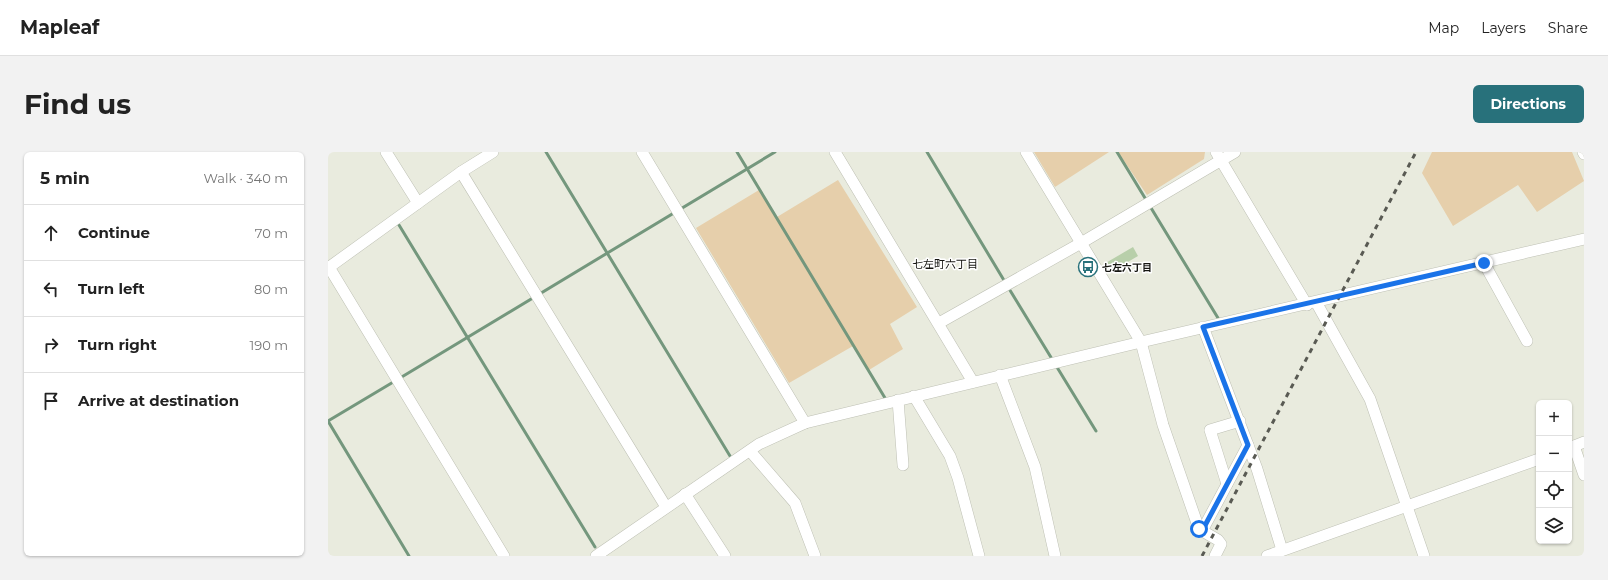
<!DOCTYPE html>
<html lang="en">
<head>
<meta charset="utf-8">
<style>
  :root { --surface:#fff; --page:#f2f2f2; --text:#222; --muted:#767676; --line:#e0e0e0; --accent:#28717b }
  body { margin:0; font-family:Montserrat,"Noto Sans JP",sans-serif; background:var(--page); color:var(--text) }
  .controls { position:absolute; right:12px; bottom:12px; display:grid; overflow:hidden; border-radius:6px; box-shadow:0 1px 3px #0004 }
  .controls button { width:36px; height:36px; display:grid; place-items:center; padding:0; border:0; border-bottom:1px solid var(--line); background:var(--surface); color:var(--text); font:20px sans-serif }
  .stop { position:absolute; width:12px; height:12px; margin:-9px; border:3px solid #1a73e8; border-radius:50%; background:#fff }
  .stop.end { background:#1a73e8; border-color:#fff; box-shadow:0 1px 4px #0008 }
  .list { margin:0; padding:0; list-style:none }
  h2 { display:flex; justify-content:space-between; align-items:center; height:52px; margin:0; padding:0 16px; font-size:17px }
  h2 small { font-size:13px; font-weight:400; color:var(--muted) }
  .list li { display:grid; grid-template-columns:26px 1fr auto; gap:12px; align-items:center; box-sizing:border-box; height:56px; padding:0 16px; border-top:1px solid var(--line) }
  .list b { display:block; font-size:15px; white-space:nowrap }
  .list em { font-size:13px; font-style:normal; color:var(--muted) }
  .icon { flex:none; width:22px; height:22px; fill:none; stroke:currentColor; stroke-width:2; stroke-linecap:round; stroke-linejoin:round }
  .map { position:relative; flex:none; width:1256px; height:404px; overflow:hidden; border-radius:6px }
  header { display:flex; align-items:center; gap:24px; box-sizing:border-box; height:56px; padding:0 20px; background:var(--surface); border-bottom:1px solid var(--line) }
  header strong { font-size:19px }
  nav { display:flex; gap:22px; margin-inline-start:auto; font-size:14px }
  .intro { display:flex; align-items:center; justify-content:space-between; box-sizing:border-box; height:96px; padding:0 24px }
  h1 { margin:0; font-size:28px }
  .button { padding:10px 18px; border-radius:6px; background:var(--accent); color:#fff; font-size:14px; font-weight:700 }
  main { display:flex; gap:24px; padding:0 24px }
  aside { flex:1; background:var(--surface); border-radius:6px; box-shadow:0 1px 3px #0004 }
  .map>svg:first-child { display:block }
  .green { fill:#e6cfab }
  .lines { fill:none; stroke-linecap:round; stroke-linejoin:round }
  .stream { stroke:#74977d; stroke-width:3 }
  .building { fill:#b8cfaa }
  .minor-casing { stroke:#bec0b4; stroke-width:12 }
  .minor { stroke:#fff; stroke-width:11 }
  .rail { stroke:#595a53; stroke-width:3; stroke-dasharray:5 5; stroke-linecap:butt }
  .route { stroke:#1a73e8; stroke-width:5 }
  .labels { text-anchor:middle; stroke-width:3; stroke-linejoin:round; paint-order:stroke }
  .poi-label { font-size:10px; font-weight:bold; fill:#151511; stroke:#fff; text-anchor:start }
  .neighbourhood-label { font-size:11px; fill:#151511; stroke:#fff }
</style>
</head>
<body>
<header>
<strong>Mapleaf</strong>
<nav><a>Map</a><a>Layers</a><a>Share</a></nav>
</header>
<div class="intro"><h1>Find us</h1><a class="button">Directions</a></div>
<main>
<aside>
<h2>5 min<small>Walk · 340 m</small></h2>
<ul class="list">
<li><svg class="icon" aria-label="ahead" viewBox="0 0 24 24"><path d="M12 20V5M6 11l6-6 6 6"/></svg><div><b>Continue</b></div><em>70 m</em></li>
<li><svg class="icon" aria-label="left" viewBox="0 0 24 24"><path d="M17 20v-9H6M10 6l-5 5 5 5"/></svg><div><b>Turn left</b></div><em>80 m</em></li>
<li><svg class="icon" aria-label="right" viewBox="0 0 24 24"><path d="M7 20v-9h11M14 6l5 5-5 5"/></svg><div><b>Turn right</b></div><em>190 m</em></li>
<li><svg class="icon" aria-label="arrive" viewBox="0 0 24 24"><path d="M6 21V4h12l-3 4 3 4H6"/></svg><div><b>Arrive at destination</b></div></li>
</ul>
</aside>
<div class="map">
<svg width="1256" height="404" viewBox="0 0 1256 404">
  <rect width="100%" height="100%" fill="#e9ebde"/>
  <g class="green">
    <path d="M706,0H781L727,35Z"/>
    <path d="M790,0H877L876,7L819,43Z"/>
    <path d="M1104,0H1244L1256,29L1209,60L1190,33L1125,74L1094,21Z"/>
    <path d="M510,28L589,155L562,172L575,197L541,218L525,194L461,231L368,76L431,38L449,65Z"/>
  </g>
  <g class="lines">
    <g class="stream">
      <path d="M218,0L402,304"/>
      <path d="M409,0L557,246"/>
      <path d="M599,0L677,130"/>
      <path d="M789,0L890,166"/>
      <path d="M71,73L267,395"/>
      <path d="M680,135L768,279"/>
      <path d="M72,226L447,0"/>
      <path d="M67,229L0,269L81,404"/>
    </g>
  </g>
  <path class="building" d="M805,95L810,104L781,121L776,112Z"/>
  <g class="lines">
    <g class="minor-casing">
      <g id="minor">
        <path d="M58,0L90,51"/>
        <path d="M314,0L477,271"/>
        <path d="M507,0L645,230"/>
        <path d="M698,0L813,190L835,273L871,377L890,388L893,392L887,404"/>
        <path d="M888,0L979,153"/>
        <path d="M1255,0L1256,2"/>
        <path d="M133,20L338,355"/>
        <path d="M1156,111L1199,189"/>
        <path d="M1,115L176,404"/>
        <path d="M0,116L133,20L165,0"/>
        <path d="M988,150L1042,247L1096,404"/>
        <path d="M611,171L753,91L907,0"/>
        <path d="M875,175L929,317L954,398"/>
        <path d="M672,223L707,315L727,404"/>
        <path d="M586,244L622,304L630,326L651,404"/>
        <path d="M570,248L575,313"/>
        <path d="M1246,294L1256,323"/>
        <path d="M1241,296L1256,290"/>
        <path d="M422,299L467,351L487,404"/>
        <path d="M899,332L882,278L912,269"/>
        <path d="M357,342L397,404"/>
        <path d="M874,379L920,293"/>
        <path d="M268,404L431,292L477,271L813,190L1256,87"/>
        <path d="M939,404L1211,307"/>
      </g>
    </g>
    <use href="#minor" class="minor"/>
    <path class="rail" d="M874,404L1088,0"/>
  </g>
  <g class="lines">
    <path class="route" d="M871,377L874,379L920,293L875,175L1156,111"/>
  </g>
  <defs>
    <g id="bus-ring" transform="scale(1)"><circle r="9.5" fill="#fff" stroke="#28717b" stroke-width="1.5"/><path d="M-5-6H5V4H4V6H2V4H-2V6H-4V4H-5ZM-3.5-4V0h7V-4ZM-3.5 1.2v1.5H-2V1.2ZM2 1.2v1.5H3.5V1.2Z" fill="#28717b"/></g>
  </defs>
  <g fill-rule="evenodd">
    <use href="#bus-ring" x="760" y="115"/>
  </g>
  <g class="labels">
    <g class="poi-label">
      <text x="774" y="119">七左六丁目</text>
    </g>
    <g class="neighbourhood-label">
      <text x="617" y="116">七左町六丁目</text>
    </g>
  </g>
</svg>
<div class="controls">
<button>+</button>
<button>−</button>
<button><svg class="icon" aria-label="locate" viewBox="0 0 24 24"><circle cx="12" cy="12" r="6"/><path d="M12 2v4M12 18v4M2 12h4M18 12h4"/></svg></button>
<button><svg class="icon" aria-label="layers" viewBox="0 0 24 24"><path d="M12 4l9 5-9 5-9-5zM3 14l9 5 9-5"/></svg></button>
</div>
<div class="stop" style="left:871px;top:377px"></div>
<div class="stop end" style="left:1156px;top:111px"></div>
</div>
</main>
</body>
</html>
